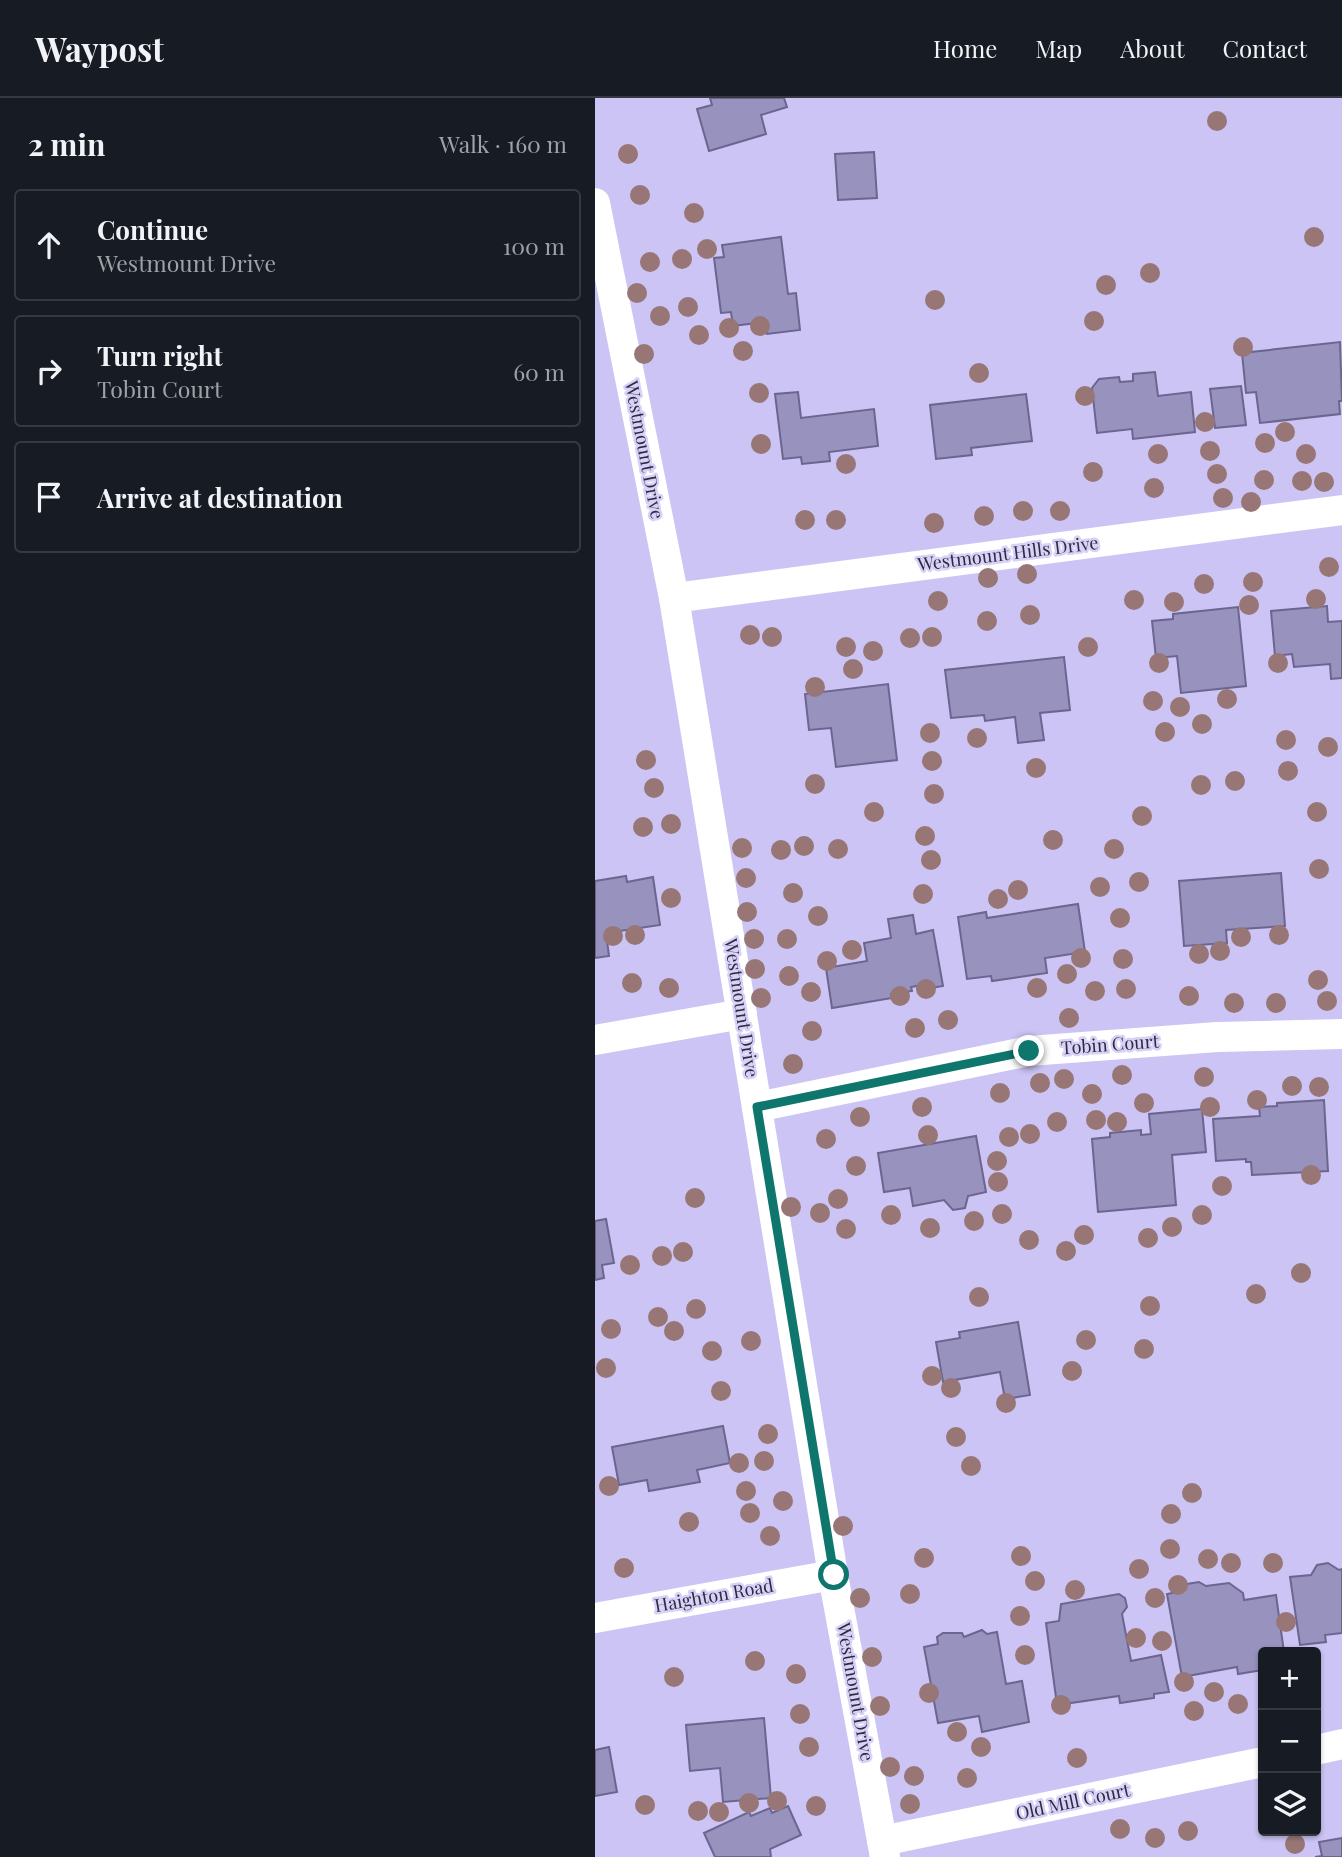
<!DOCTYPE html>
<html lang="en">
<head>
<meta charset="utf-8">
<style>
  :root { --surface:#171b24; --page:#242831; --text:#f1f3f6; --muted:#9ea1a6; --line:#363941 }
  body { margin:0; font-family:"Playfair Display",serif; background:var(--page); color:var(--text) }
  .controls { position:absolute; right:21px; bottom:21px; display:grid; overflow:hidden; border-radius:7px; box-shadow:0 2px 5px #0004 }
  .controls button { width:63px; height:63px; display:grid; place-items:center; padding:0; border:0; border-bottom:2px solid var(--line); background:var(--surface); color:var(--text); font:35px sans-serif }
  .stop { position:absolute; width:21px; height:21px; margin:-16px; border:5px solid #0f766e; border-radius:50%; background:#fff }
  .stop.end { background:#0f766e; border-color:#fff; box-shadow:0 2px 7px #0008 }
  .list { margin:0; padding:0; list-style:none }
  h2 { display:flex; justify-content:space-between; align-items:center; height:91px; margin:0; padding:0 28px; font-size:30px }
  h2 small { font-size:23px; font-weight:400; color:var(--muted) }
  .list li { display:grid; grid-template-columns:46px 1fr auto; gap:21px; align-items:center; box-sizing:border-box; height:112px; margin:0 14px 14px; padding:0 14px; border:2px solid var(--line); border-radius:7px }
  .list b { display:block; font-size:26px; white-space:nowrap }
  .list p { margin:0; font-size:23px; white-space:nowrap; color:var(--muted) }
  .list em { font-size:23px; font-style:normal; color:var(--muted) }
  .icon { flex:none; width:38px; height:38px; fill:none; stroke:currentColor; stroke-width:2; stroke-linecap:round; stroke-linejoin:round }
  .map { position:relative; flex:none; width:747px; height:1759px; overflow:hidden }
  header { display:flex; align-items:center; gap:42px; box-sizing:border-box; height:98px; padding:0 35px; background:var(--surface); border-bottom:2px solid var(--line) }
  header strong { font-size:33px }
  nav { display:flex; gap:38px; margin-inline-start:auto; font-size:24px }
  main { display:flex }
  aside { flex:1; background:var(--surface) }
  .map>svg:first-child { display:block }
  .building { fill:#9892bf; stroke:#6c6590; stroke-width:2 }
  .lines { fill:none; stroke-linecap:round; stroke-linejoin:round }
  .street { stroke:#fff; stroke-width:30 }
  .tree { fill:#987676 }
  .route { stroke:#0f766e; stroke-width:9 }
  .labels { text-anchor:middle; stroke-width:5; stroke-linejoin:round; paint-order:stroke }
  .street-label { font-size:18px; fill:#2d2b3d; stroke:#d8d2f9 }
</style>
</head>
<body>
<header>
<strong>Waypost</strong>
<nav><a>Home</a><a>Map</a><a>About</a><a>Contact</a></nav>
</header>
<main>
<aside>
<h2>2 min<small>Walk · 160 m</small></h2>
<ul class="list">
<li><svg class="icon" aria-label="ahead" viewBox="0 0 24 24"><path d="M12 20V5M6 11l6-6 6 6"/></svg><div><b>Continue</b><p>Westmount Drive</p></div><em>100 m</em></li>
<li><svg class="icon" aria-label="right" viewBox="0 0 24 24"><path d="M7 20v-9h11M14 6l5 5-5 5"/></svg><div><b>Turn right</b><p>Tobin Court</p></div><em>60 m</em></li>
<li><svg class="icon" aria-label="arrive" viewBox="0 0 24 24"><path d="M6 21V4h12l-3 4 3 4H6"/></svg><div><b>Arrive at destination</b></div></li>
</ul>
</aside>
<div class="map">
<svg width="747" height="1759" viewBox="0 0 747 1759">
  <rect width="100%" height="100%" fill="#cbc4f4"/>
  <g class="building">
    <path d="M115,0H189L192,9L166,17L171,36L114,53L102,11L117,7Z"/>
    <path d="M279,54L282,100L243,102L240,56Z"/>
    <path d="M186,139L193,196L201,195L205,232L172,236L170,224L138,228L136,214L126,215L119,160L129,159L127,147Z"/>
    <path d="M745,244L747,303H744L745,316L665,325L661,294L651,295L647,255Z"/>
    <path d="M560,274L563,298L596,294L600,334L538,341L537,331L502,335L497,290L504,281L524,279L525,284L538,283V276Z"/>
    <path d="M646,288L651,327L620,330L615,291Z"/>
    <path d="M203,294L206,320L279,311L283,348L234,354L235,363L207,366L206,359L188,361L180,296Z"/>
    <path d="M431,296L437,343L376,350L377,357L341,361L335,307Z"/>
    <path d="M732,508L733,524L747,523V580L736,581L735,566L699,569L697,556L680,558L676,513Z"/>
    <path d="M643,509L651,588L586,595L582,558L561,560L557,523L578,521V516Z"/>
    <path d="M469,559L475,612L445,615L449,642L423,645L420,619L390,623L389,617L356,620L350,572Z"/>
    <path d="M293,586L302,662L241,669L236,630L214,632L210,596Z"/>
    <path d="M686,775L690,828L631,832L632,845L589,848L584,783Z"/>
    <path d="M31,778L32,784L58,779L65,827L11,835L14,858L0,860V783Z"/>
    <path d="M483,806L490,854L450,860L452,875L397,883L396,878L372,881L363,819L391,814L392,820Z"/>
    <path d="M318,817L321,836L338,832L348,888L323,892L322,888L316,889L317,893L296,896L297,900L237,910L231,870L272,863L269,845L296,840L293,821Z"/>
    <path d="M729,1002L733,1073L657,1077L656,1064H651V1061L621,1063L618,1021L665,1018L664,1009L682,1008V1005Z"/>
    <path d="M607,1011L611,1054L577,1057L581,1107L503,1114L497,1041L515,1039V1035L546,1032V1037L556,1036L554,1016Z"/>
    <path d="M381,1038L391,1094L373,1098L370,1110L358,1112L349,1102L318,1108L315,1090L289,1094L283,1055Z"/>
    <path d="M11,1121L19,1165L7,1167L9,1180L0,1182V1123Z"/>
    <path d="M423,1224L435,1297L410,1301L405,1274L348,1284L341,1244L365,1240L364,1234Z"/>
    <path d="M128,1328L135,1365L102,1372L105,1384L54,1393L52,1382L24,1387L17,1349Z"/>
    <path d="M733,1465L744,1472L747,1471V1535L730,1537L731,1544L705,1547L695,1479L716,1477L722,1467Z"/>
    <path d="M604,1484L611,1488L634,1485L648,1495L649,1502L681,1497L689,1554H668V1572L643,1576L642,1569L587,1579L572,1496L587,1493L592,1486Z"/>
    <path d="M524,1496L530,1500L532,1509L527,1516L536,1563L566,1557L574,1594L559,1596V1600L525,1605L524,1598L462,1607L451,1525L464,1523L466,1506Z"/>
    <path d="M387,1532L392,1536L402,1534L411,1586L427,1583L434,1624L387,1634L384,1618L343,1625L329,1549L343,1546L342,1539L348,1535H367L369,1539Z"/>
    <path d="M169,1620L176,1700L128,1704L125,1670L95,1673L91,1627Z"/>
    <path d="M14,1649L22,1694L0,1698V1652Z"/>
    <path d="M193,1708L206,1737L175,1751L176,1759H120L109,1735L154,1714L156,1718L175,1710L177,1715Z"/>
    <path d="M747,1740V1759H720L727,1758L724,1744Z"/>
  </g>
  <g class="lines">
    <g class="street">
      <path d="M0,105L79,500L238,1477L290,1759"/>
      <path d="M79,500L747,412"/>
      <path d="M0,942L147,916"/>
      <path d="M162,1009L434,953L622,939L747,936"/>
      <path d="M0,1520L238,1477"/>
      <path d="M721,1652L747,1646"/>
      <path d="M287,1743L668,1664"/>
    </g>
  </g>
  <g class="tree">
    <circle cx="622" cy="23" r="10"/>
    <circle cx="33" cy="56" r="10"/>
    <circle cx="45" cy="97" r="10"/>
    <circle cx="99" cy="115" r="10"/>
    <circle cx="719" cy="139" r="10"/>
    <circle cx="112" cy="151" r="10"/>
    <circle cx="87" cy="161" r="10"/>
    <circle cx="55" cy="164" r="10"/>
    <circle cx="555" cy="175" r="10"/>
    <circle cx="511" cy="187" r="10"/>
    <circle cx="42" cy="195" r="10"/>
    <circle cx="340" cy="202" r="10"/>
    <circle cx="93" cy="209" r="10"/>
    <circle cx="65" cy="218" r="10"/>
    <circle cx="499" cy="223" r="10"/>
    <circle cx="165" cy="228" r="10"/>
    <circle cx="134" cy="230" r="10"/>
    <circle cx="104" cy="237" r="10"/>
    <circle cx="648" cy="249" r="10"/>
    <circle cx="148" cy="253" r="10"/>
    <circle cx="49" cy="256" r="10"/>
    <circle cx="384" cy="275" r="10"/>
    <circle cx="164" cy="295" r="10"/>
    <circle cx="490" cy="298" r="10"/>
    <circle cx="610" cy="324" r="10"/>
    <circle cx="690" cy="334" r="10"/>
    <circle cx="670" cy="345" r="10"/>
    <circle cx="166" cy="346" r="10"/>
    <circle cx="615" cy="353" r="10"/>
    <circle cx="563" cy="356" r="10"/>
    <circle cx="711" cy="356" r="10"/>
    <circle cx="251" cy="366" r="10"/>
    <circle cx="498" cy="374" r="10"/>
    <circle cx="622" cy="376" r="10"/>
    <circle cx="669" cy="382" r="10"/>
    <circle cx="707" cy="383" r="10"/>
    <circle cx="729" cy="384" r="10"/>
    <circle cx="559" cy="390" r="10"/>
    <circle cx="628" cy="400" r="10"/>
    <circle cx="656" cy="404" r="10"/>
    <circle cx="428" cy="413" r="10"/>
    <circle cx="465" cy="413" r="10"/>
    <circle cx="389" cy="418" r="10"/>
    <circle cx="210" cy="422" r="10"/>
    <circle cx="241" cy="422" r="10"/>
    <circle cx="339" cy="425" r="10"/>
    <circle cx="734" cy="469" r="10"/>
    <circle cx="432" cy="476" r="10"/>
    <circle cx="393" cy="480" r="10"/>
    <circle cx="658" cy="484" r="10"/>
    <circle cx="609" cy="486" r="10"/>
    <circle cx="721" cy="501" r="10"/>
    <circle cx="539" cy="502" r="10"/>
    <circle cx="343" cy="503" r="10"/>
    <circle cx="579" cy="504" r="10"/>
    <circle cx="654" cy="507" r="10"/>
    <circle cx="435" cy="517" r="10"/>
    <circle cx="392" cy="523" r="10"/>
    <circle cx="155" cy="537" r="10"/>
    <circle cx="177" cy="539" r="10"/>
    <circle cx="337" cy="539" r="10"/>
    <circle cx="315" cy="540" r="10"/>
    <circle cx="251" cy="549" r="10"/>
    <circle cx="493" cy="549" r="10"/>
    <circle cx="278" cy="553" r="10"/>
    <circle cx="564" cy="565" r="10"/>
    <circle cx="683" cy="565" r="10"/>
    <circle cx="258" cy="571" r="10"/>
    <circle cx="220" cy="589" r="10"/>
    <circle cx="632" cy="601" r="10"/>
    <circle cx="558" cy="603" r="10"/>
    <circle cx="585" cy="609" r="10"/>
    <circle cx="607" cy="626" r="10"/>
    <circle cx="570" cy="634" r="10"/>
    <circle cx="335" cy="635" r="10"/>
    <circle cx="382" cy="640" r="10"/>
    <circle cx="691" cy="642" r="10"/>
    <circle cx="733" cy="649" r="10"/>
    <circle cx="51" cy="662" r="10"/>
    <circle cx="337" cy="663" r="10"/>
    <circle cx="441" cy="670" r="10"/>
    <circle cx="693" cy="673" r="10"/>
    <circle cx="640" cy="683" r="10"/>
    <circle cx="220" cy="686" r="10"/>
    <circle cx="606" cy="687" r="10"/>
    <circle cx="59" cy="690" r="10"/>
    <circle cx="339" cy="696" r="10"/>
    <circle cx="279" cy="714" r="10"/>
    <circle cx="722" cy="714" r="10"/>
    <circle cx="547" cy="718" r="10"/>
    <circle cx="76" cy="726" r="10"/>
    <circle cx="48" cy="729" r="10"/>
    <circle cx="330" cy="738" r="10"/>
    <circle cx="458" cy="742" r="10"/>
    <circle cx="209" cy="748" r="10"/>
    <circle cx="147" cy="750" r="10"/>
    <circle cx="243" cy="751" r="10"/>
    <circle cx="519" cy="751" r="10"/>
    <circle cx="186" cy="752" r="10"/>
    <circle cx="336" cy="762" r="10"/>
    <circle cx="724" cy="771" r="10"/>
    <circle cx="151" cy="780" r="10"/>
    <circle cx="544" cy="784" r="10"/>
    <circle cx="505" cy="789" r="10"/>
    <circle cx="423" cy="792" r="10"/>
    <circle cx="198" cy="795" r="10"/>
    <circle cx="328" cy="796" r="10"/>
    <circle cx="76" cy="800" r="10"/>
    <circle cx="403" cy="801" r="10"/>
    <circle cx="152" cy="814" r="10"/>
    <circle cx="223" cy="818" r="10"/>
    <circle cx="525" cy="820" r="10"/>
    <circle cx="40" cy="837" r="10"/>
    <circle cx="684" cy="837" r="10"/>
    <circle cx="18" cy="838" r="10"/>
    <circle cx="646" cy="839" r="10"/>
    <circle cx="159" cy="841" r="10"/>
    <circle cx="192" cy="841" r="10"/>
    <circle cx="257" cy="852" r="10"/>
    <circle cx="625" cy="853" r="10"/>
    <circle cx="604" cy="856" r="10"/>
    <circle cx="486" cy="860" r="10"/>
    <circle cx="528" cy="861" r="10"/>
    <circle cx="232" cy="863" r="10"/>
    <circle cx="160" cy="871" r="10"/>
    <circle cx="472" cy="876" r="10"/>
    <circle cx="194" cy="878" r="10"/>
    <circle cx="723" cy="882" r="10"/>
    <circle cx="37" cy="885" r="10"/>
    <circle cx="74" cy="890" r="10"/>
    <circle cx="442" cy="890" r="10"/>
    <circle cx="331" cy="891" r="10"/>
    <circle cx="531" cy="891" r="10"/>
    <circle cx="500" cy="893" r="10"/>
    <circle cx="216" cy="894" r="10"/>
    <circle cx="305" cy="898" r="10"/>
    <circle cx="594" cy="898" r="10"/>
    <circle cx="166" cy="900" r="10"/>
    <circle cx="732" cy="903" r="10"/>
    <circle cx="639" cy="905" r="10"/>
    <circle cx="681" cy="905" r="10"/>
    <circle cx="474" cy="920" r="10"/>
    <circle cx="353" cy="922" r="10"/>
    <circle cx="320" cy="930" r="10"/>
    <circle cx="217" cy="933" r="10"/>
    <circle cx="198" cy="966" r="10"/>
    <circle cx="527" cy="977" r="10"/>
    <circle cx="609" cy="979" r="10"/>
    <circle cx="469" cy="981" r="10"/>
    <circle cx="445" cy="985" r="10"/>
    <circle cx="697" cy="988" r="10"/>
    <circle cx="724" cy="989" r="10"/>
    <circle cx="405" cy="995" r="10"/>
    <circle cx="497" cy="996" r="10"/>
    <circle cx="662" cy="1002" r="10"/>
    <circle cx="549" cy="1005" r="10"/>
    <circle cx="327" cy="1009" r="10"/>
    <circle cx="615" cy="1009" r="10"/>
    <circle cx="265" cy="1019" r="10"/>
    <circle cx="501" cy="1022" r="10"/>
    <circle cx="462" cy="1024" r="10"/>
    <circle cx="522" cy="1024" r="10"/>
    <circle cx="435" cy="1036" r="10"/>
    <circle cx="333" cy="1037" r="10"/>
    <circle cx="414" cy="1039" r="10"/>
    <circle cx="231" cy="1041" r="10"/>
    <circle cx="402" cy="1063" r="10"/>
    <circle cx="261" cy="1068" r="10"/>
    <circle cx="716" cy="1077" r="10"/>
    <circle cx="403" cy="1084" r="10"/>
    <circle cx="627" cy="1088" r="10"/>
    <circle cx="100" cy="1100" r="10"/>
    <circle cx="243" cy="1101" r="10"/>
    <circle cx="196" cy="1109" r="10"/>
    <circle cx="225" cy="1115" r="10"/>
    <circle cx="407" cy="1116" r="10"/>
    <circle cx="296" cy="1117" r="10"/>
    <circle cx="607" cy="1117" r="10"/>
    <circle cx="379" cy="1123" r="10"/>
    <circle cx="577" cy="1129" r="10"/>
    <circle cx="335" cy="1130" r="10"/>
    <circle cx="251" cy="1131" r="10"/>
    <circle cx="489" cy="1137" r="10"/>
    <circle cx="553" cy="1140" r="10"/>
    <circle cx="434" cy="1142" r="10"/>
    <circle cx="471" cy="1153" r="10"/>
    <circle cx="88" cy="1154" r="10"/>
    <circle cx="67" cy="1158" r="10"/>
    <circle cx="35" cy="1167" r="10"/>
    <circle cx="706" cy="1175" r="10"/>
    <circle cx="661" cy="1196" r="10"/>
    <circle cx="384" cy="1199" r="10"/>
    <circle cx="555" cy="1208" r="10"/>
    <circle cx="101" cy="1211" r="10"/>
    <circle cx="63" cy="1219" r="10"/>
    <circle cx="16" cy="1231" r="10"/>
    <circle cx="79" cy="1233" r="10"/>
    <circle cx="491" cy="1242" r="10"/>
    <circle cx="156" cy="1243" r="10"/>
    <circle cx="549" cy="1251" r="10"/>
    <circle cx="117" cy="1253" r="10"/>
    <circle cx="11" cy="1270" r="10"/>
    <circle cx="477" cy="1273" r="10"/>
    <circle cx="337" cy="1278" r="10"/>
    <circle cx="356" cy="1290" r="10"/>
    <circle cx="126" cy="1293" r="10"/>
    <circle cx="411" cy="1305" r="10"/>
    <circle cx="173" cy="1336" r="10"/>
    <circle cx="361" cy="1339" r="10"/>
    <circle cx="169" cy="1363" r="10"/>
    <circle cx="144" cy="1365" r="10"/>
    <circle cx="376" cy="1368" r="10"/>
    <circle cx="14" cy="1388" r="10"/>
    <circle cx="151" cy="1393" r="10"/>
    <circle cx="597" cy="1395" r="10"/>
    <circle cx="188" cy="1403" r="10"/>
    <circle cx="155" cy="1415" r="10"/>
    <circle cx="576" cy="1416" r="10"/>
    <circle cx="94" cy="1424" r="10"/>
    <circle cx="248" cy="1428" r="10"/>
    <circle cx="175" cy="1438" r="10"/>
    <circle cx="575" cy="1451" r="10"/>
    <circle cx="426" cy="1458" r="10"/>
    <circle cx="329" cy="1460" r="10"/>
    <circle cx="613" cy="1461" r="10"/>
    <circle cx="636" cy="1465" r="10"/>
    <circle cx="678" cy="1465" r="10"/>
    <circle cx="29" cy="1470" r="10"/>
    <circle cx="544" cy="1471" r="10"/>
    <circle cx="440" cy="1483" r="10"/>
    <circle cx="583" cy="1487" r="10"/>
    <circle cx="480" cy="1492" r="10"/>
    <circle cx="315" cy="1496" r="10"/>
    <circle cx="265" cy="1500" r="10"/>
    <circle cx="560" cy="1500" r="10"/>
    <circle cx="425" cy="1518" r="10"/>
    <circle cx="691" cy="1524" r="10"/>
    <circle cx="541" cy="1540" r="10"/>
    <circle cx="567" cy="1543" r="10"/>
    <circle cx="430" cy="1557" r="10"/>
    <circle cx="277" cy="1559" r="10"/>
    <circle cx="160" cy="1563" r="10"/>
    <circle cx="201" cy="1576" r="10"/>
    <circle cx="79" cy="1579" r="10"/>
    <circle cx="589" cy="1584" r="10"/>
    <circle cx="619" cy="1594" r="10"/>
    <circle cx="334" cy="1595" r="10"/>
    <circle cx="643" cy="1606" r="10"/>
    <circle cx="466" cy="1607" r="10"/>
    <circle cx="285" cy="1608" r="10"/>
    <circle cx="599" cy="1613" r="10"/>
    <circle cx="205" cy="1616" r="10"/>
    <circle cx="362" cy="1634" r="10"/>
    <circle cx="214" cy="1649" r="10"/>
    <circle cx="386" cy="1649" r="10"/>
    <circle cx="482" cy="1660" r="10"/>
    <circle cx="295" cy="1669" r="10"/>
    <circle cx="319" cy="1678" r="10"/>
    <circle cx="372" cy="1680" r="10"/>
    <circle cx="182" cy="1703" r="10"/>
    <circle cx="154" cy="1705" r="10"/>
    <circle cx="315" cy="1706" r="10"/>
    <circle cx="50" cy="1707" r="10"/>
    <circle cx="221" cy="1708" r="10"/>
    <circle cx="103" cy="1713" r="10"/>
    <circle cx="124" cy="1714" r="10"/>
    <circle cx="525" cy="1731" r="10"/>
    <circle cx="593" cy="1733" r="10"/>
    <circle cx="560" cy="1740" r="10"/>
    <circle cx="700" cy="1746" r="10"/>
  </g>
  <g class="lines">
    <path class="route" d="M239,1477L162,1009L434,953"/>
  </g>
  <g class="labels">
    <g class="street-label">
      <text transform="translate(49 352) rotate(79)" y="6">Westmount Drive</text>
      <text transform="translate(413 456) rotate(-7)" y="6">Westmount Hills Drive</text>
      <text transform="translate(146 910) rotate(81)" y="6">Westmount Drive</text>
      <text transform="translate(515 947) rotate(-4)" y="6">Tobin Court</text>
      <text transform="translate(119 1498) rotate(-10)" y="6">Haighton Road</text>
      <text transform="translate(260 1594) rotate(80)" y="6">Westmount Drive</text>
      <text transform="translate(478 1704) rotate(-12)" y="6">Old Mill Court</text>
    </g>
  </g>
</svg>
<div class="controls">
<button>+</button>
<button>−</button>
<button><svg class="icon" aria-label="layers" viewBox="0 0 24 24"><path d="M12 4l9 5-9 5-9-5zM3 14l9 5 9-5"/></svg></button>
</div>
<div class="stop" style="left:239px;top:1477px"></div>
<div class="stop end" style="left:434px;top:953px"></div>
</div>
</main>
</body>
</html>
